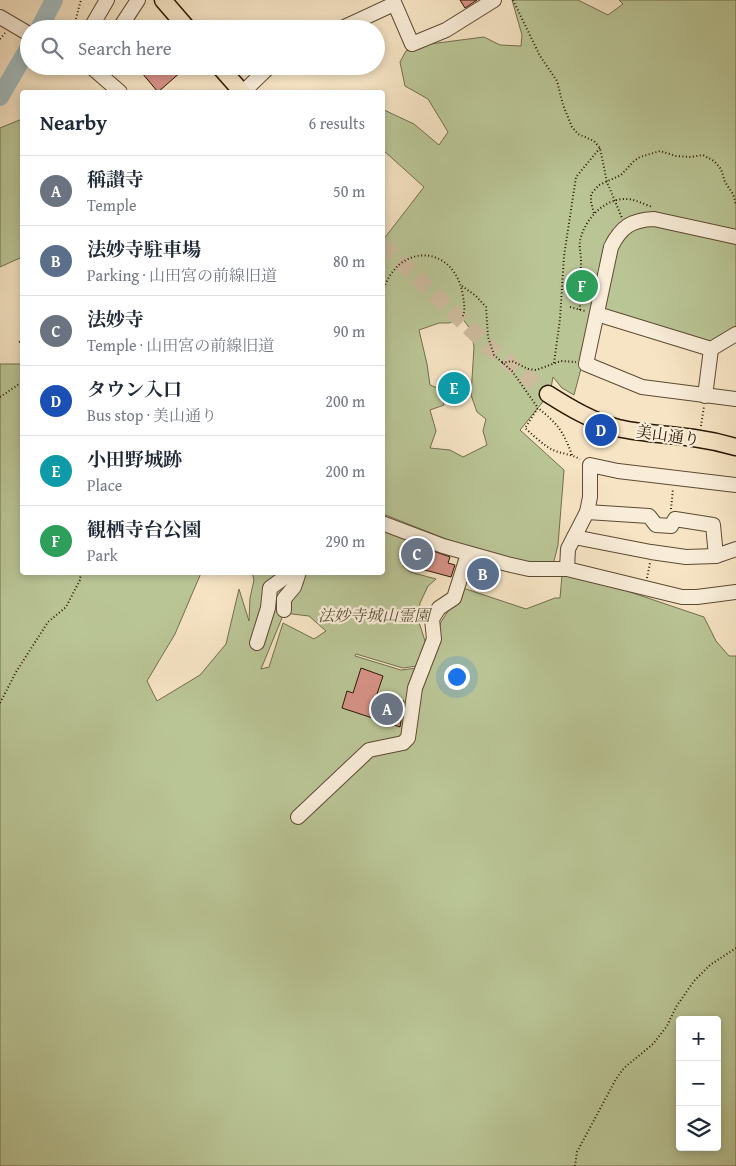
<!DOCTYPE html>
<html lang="en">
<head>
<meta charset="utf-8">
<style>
  :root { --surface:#fff; --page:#f2f2f3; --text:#1f2937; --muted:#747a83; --line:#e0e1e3; --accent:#ea580c }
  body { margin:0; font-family:"Gentium Book Plus","Noto Serif JP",serif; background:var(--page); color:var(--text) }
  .controls { position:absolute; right:15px; bottom:15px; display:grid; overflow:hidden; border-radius:5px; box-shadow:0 2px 8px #0003 }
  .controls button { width:45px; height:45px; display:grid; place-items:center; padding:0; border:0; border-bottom:1px solid var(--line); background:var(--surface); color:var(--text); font:25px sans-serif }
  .you { position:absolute; left:456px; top:676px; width:18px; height:18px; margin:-12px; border:4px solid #fff; border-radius:50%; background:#1a73e8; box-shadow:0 0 0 8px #1a73e833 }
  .badge { display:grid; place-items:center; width:32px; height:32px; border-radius:50%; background:var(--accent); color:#fff; font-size:16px; font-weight:700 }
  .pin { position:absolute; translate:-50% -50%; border:2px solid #fff; box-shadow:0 1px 5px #0006 }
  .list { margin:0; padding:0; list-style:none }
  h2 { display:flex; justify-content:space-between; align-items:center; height:65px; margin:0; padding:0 20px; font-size:21px }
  h2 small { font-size:16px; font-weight:400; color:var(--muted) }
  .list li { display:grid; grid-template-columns:32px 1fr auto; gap:15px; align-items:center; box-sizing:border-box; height:70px; padding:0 20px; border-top:1px solid var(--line) }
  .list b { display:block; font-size:19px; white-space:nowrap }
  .list p { margin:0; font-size:16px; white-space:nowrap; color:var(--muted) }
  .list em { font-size:16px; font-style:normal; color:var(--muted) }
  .icon { flex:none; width:28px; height:28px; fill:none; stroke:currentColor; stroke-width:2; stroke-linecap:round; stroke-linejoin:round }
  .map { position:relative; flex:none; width:736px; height:1166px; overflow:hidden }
  .search { position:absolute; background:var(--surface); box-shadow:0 2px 8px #0003; left:20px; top:20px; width:365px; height:55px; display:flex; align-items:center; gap:12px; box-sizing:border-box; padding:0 18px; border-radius:28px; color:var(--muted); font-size:19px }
  .panel { position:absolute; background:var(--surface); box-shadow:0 2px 8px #0003; left:20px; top:90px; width:365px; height:485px; border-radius:5px }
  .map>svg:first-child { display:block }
  .green { fill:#bac596; stroke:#726e4c; fill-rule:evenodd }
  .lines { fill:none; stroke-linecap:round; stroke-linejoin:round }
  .stream { stroke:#727a73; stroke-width:3 }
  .river { stroke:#a1bcbf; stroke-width:18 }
  .building { fill:#d89389; stroke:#2b1702 }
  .major-tunnel { stroke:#cdbb9d; stroke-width:16; stroke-dasharray:16 8; stroke-linecap:butt }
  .minor-casing { stroke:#5e4a32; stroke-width:16 }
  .major-casing { stroke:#2b1702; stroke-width:19 }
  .path { stroke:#2b1702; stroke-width:2; stroke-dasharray:1 2.5; stroke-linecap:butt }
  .minor { stroke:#f9edd9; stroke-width:14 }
  .major { stroke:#f6e4c4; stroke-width:16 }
  .labels { text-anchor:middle; stroke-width:4.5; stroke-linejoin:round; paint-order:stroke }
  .street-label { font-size:16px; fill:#2b1702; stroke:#f9edd9 }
  .park-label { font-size:16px; font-style:italic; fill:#5d5436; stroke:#f9edd9 }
</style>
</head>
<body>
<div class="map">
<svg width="736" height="1166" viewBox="0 0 736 1166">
  <rect width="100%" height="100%" fill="#f6e4c4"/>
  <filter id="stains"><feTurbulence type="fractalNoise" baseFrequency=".004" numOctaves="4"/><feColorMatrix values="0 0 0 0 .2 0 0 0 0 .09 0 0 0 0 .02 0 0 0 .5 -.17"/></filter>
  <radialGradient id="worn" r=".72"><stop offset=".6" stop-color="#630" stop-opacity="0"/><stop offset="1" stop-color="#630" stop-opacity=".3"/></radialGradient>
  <g class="green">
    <path d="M512,0H578L608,15L623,4L619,0H736V237L654,219L616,236L574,395L562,388L553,377L550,393L520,430L564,470L558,545L553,565L504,562L383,514V240L424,187L383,150L382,109L414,124L439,145L448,132L428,99L405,86L400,62L406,51L430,44L484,37L500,45L521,46L522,35ZM462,318L471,330L474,347L471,395L477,412L486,419L483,431L487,445L463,457L450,450L430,448L436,431L430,410L444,405L440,389L430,385L427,364L419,330L439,323H449Z"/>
    <path d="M22,119V257L0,267V128Z"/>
    <path d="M647,223L736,241V328L711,342L606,310L603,306L614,250L624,234Z"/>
    <path d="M0,364H22V572L201,573L175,634L147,681L157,701L200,675L226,644L239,589L249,621L250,598L254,580L252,573L382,572L383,523L411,535L403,566L410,572L436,579L428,586L420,603L417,616L426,644L417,666L403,668L356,654L355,656L401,670L418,668L424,670L441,622L463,588L526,609L555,598H560L562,575L618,588L704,617L716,641L729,656H736V1166H0ZM284,613L309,616L326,631L314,639L283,623L269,667L261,669ZM680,1020H717V1147H680Z"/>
  </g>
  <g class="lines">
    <g class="stream">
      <path d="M40,27L41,29"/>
      <path d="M79,66L86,70"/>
    </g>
    <g class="river">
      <path d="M39,29L54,0"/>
      <path d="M0,97L29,47"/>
    </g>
  </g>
  <g class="building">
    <path d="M460,0H477L465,8Z"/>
    <path d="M136,66H178L182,71L158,92Z"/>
    <path d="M411,543L450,557L448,563L455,565L451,577L410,566V564L405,562Z"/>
    <path d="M361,668L383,676L377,694L398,701V699L404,701L400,727L342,708L347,691L353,693Z"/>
  </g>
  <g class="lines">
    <path class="major-tunnel" d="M382,244L489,347L548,394"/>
    <g class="minor-casing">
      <g id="minor">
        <path d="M393,0L412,44L446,30L494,0"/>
        <path d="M0,17L29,34"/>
        <path d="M90,29L107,0"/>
        <path d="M119,29L138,0"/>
        <path d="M340,29L394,4"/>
        <path d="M90,66L120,92"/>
        <path d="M243,92L270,66"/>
        <path d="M736,237L654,219C631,220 621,227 611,247L586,364L642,387L736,399"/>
        <path d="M597,314L711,349L736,334"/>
        <path d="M705,396L711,349"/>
        <path d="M587,512L649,516L656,525L671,526L675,519L713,525L716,556"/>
        <path d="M382,523L443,546L507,564L529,569H567L682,597H697L736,592"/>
        <path d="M574,537L651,552L686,557L716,556L736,549"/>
        <path d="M567,569L568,549L587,512L590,497V465L618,471L736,485"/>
        <path d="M284,610V599L294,587L299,572"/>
        <path d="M257,643L268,608L270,588L292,572"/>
        <path d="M298,817L369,750L403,743L408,738L415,688L434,639L432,619L439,608L454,598L468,554"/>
      </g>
    </g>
    <g class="major-casing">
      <g id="major">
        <path d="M163,0L188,29"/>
        <path d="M219,66L242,92"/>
        <path d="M548,394C570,408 592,421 618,428C643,434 669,434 694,438C708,440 722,443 736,447"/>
      </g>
    </g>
    <g class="path">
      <path d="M513,0L540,56L557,81L563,105L572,127L578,134L594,141L600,148L607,182L622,218"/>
      <path d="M73,29L81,0"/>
      <path d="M0,39L5,33"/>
      <path d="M594,213L591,202V194L599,185L621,175L634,161L640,157L660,151L676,156L691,157L703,155L714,161L721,169L725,182L733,194L736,205"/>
      <path d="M462,286L476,296L486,307L488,337L494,355L512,371L538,408"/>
      <path d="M382,295C395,241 455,243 463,296C464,305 466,309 462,318"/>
      <path d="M570,307L585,311"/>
      <path d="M580,310C579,293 581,277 581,260C581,254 579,247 580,241C584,221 602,200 624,199C633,198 645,205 653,207"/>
      <path d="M19,342L22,341"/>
      <path d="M502,363L512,361L528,369L536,370L561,361L576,362"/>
      <path d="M554,363L560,319L564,256L576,177L600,148"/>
      <path d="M0,397L22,382"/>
      <path d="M701,426L704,406"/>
      <path d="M572,455C563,431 558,424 538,408L525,428C534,436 543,445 553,450C562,454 571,454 580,459"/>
      <path d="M671,509L673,489"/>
      <path d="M647,578L650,563"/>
      <path d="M0,703L16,672L48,622L66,607L80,580L81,572"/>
      <path d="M575,1166L577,1152L616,1079L624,1068L653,1044L667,1026L676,1007L694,981L710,965L736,948"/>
    </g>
    <use href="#minor" class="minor"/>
    <use href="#major" class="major"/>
  </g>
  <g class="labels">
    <g class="street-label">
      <text transform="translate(668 435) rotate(8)" y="6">美山通り</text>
    </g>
    <g class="park-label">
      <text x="374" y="621">法妙寺城山霊園</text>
    </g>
  </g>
  <rect width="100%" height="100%" filter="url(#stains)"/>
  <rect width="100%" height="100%" fill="url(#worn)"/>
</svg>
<div class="controls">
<button>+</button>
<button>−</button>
<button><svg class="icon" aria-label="layers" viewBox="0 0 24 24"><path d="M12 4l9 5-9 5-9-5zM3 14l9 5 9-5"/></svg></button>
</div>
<div class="you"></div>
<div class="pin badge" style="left:387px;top:709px;background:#6b7280">A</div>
<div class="pin badge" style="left:483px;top:574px;background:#5c6f8a">B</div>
<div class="pin badge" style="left:417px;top:554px;background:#6b7280">C</div>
<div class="pin badge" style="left:601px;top:430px;background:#1a4fb4">D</div>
<div class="pin badge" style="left:454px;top:388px;background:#0f9aa8">E</div>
<div class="pin badge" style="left:582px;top:286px;background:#2e9e5b">F</div>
<div class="search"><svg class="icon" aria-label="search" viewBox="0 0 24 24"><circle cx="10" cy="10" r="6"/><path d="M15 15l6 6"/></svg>Search here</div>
<section class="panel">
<h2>Nearby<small>6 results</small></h2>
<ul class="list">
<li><span class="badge" style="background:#6b7280">A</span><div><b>稱讃寺</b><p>Temple</p></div><em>50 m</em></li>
<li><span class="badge" style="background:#5c6f8a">B</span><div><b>法妙寺駐車場</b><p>Parking · 山田宮の前線旧道</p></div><em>80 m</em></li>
<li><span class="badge" style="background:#6b7280">C</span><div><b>法妙寺</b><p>Temple · 山田宮の前線旧道</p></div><em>90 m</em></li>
<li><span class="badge" style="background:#1a4fb4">D</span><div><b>タウン入口</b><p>Bus stop · 美山通り</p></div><em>200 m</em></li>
<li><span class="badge" style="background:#0f9aa8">E</span><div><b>小田野城跡</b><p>Place</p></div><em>200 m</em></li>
<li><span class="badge" style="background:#2e9e5b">F</span><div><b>観栖寺台公園</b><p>Park</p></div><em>290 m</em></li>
</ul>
</section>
</div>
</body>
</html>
